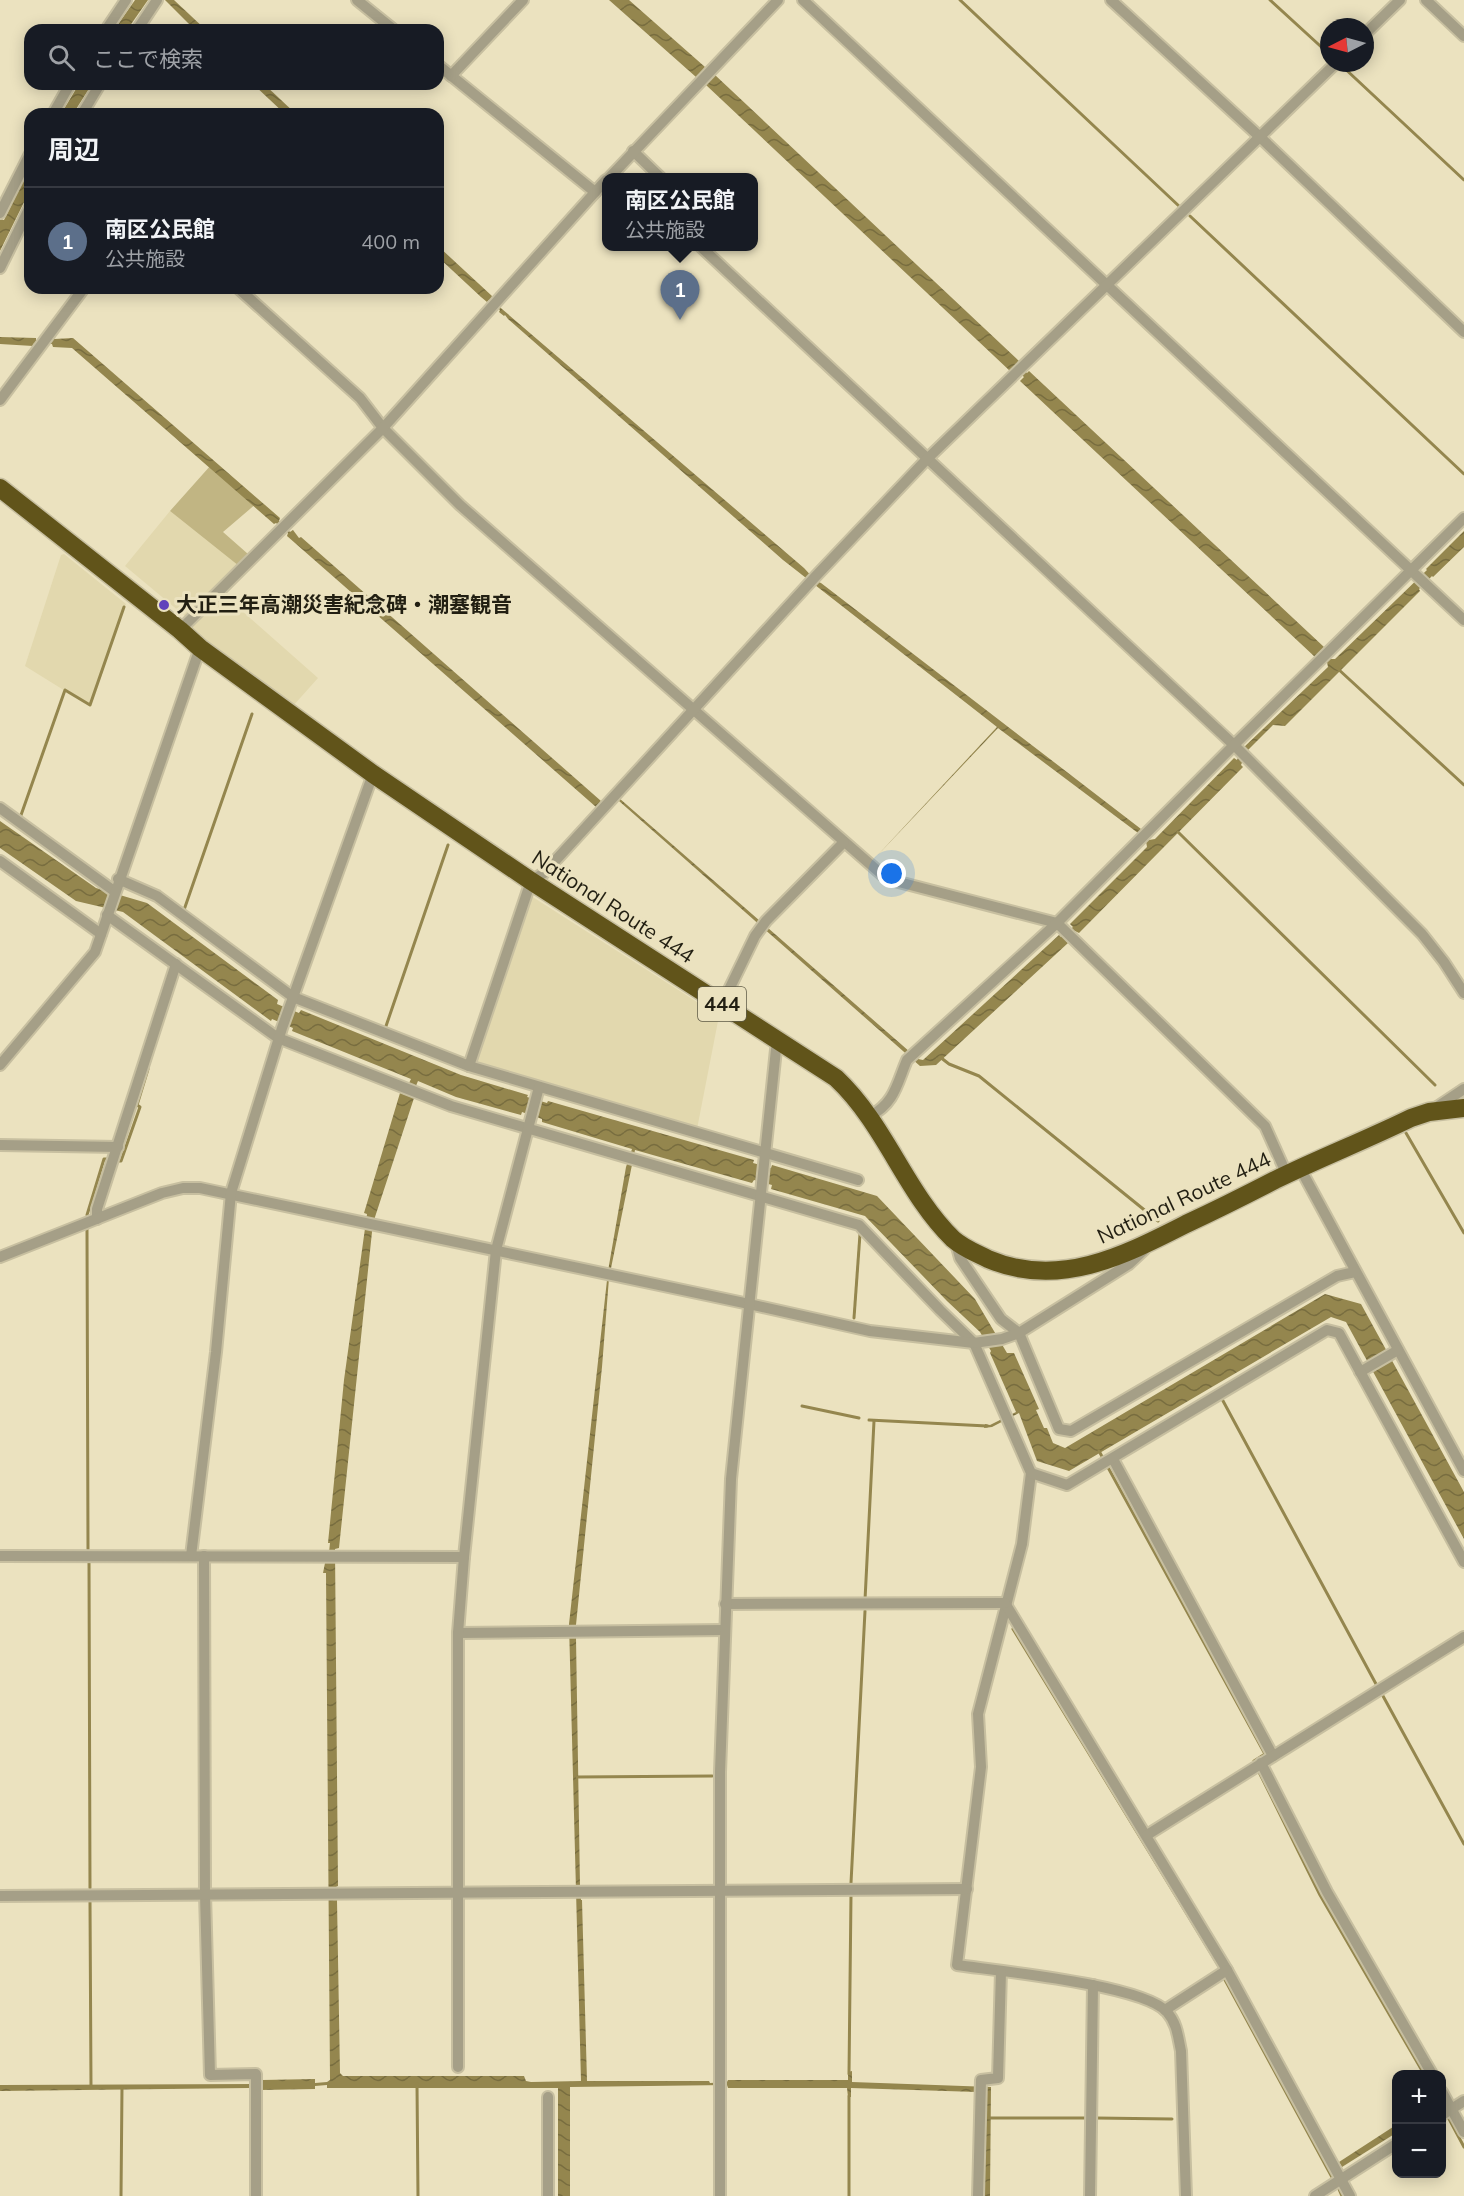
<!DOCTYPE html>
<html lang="ja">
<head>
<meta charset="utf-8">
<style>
  :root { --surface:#171b24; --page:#20242c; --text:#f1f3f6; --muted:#9ea1a6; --line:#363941; --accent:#7c3aed }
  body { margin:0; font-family:Mulish,"Noto Sans JP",sans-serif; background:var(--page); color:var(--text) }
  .controls { position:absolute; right:18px; bottom:18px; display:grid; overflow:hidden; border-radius:12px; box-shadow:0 3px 15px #0003 }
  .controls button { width:54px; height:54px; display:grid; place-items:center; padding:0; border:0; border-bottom:2px solid var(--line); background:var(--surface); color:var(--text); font:30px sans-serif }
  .compass { position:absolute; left:1320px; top:18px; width:54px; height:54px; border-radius:50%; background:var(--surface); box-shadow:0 3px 15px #0003; rotate:264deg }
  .you { position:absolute; left:892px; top:874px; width:21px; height:21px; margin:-15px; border:4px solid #fff; border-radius:50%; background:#1a73e8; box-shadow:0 0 0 9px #1a73e833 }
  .badge { display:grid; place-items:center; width:39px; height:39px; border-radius:50%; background:var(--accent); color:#fff; font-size:20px; font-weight:700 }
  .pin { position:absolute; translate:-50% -50px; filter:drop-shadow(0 2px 3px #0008) }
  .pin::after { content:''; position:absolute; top:32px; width:21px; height:18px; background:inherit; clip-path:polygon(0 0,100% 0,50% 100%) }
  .popup { position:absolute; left:602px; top:173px; width:156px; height:78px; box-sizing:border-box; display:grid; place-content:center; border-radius:12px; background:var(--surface); filter:drop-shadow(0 2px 4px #0005); font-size:20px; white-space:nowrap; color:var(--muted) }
  .popup b { font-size:22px; color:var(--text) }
  .popup::after { content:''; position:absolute; left:50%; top:100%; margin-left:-12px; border:12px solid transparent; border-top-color:var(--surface) }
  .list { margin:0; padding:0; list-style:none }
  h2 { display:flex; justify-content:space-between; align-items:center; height:78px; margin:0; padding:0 24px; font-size:26px }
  h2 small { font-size:20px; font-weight:400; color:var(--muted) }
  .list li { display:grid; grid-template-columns:39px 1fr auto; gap:18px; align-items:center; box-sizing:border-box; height:108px; padding:0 24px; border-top:2px solid var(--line) }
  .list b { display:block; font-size:22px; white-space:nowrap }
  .list p { margin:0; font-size:20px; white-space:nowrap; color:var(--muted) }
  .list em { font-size:20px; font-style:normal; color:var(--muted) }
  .icon { flex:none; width:33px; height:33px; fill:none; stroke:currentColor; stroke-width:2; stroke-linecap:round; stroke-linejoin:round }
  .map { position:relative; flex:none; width:1464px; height:2196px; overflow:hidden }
  .search { position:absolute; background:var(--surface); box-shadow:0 3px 15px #0003; left:24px; top:24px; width:420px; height:66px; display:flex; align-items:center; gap:15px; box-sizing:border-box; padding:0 21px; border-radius:18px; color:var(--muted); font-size:22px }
  .panel { position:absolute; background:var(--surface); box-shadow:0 3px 15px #0003; left:24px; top:108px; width:420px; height:186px; border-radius:18px }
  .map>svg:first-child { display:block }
  .built { fill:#e2d8ae }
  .green { fill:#c1b583 }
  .water { fill:url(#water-waves) }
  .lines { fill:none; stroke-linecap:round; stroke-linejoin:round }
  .stream { stroke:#94864e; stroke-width:3 }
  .street-casing { stroke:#c7bfa0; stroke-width:14 }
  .highway-casing { stroke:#c7bfa0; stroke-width:21 }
  .street { stroke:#a59f87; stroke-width:10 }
  .highway { stroke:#61541a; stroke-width:18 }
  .poi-dot { fill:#6043bb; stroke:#ebe2bf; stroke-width:2 }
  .labels { text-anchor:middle; stroke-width:6; stroke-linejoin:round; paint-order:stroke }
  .shield { fill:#ebe2bf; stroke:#5e5a46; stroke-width:1.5 }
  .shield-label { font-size:20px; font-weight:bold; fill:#221f12 }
  .poi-label { font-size:21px; font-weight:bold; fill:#221f12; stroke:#ebe2bf; text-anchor:start }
  .street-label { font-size:21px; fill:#221f12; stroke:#ebe2bf }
</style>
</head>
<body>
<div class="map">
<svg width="1464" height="2196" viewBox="0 0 1464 2196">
  <defs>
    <pattern id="water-waves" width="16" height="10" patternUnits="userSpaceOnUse" patternTransform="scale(1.5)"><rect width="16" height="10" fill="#94864e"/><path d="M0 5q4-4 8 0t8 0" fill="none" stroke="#786d3f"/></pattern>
  </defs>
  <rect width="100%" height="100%" fill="#ebe2bf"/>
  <g class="built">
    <path d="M170,511L239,566L217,589L318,678L293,706L255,681L194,631L186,617L125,566Z"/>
    <path d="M64,554L126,604L91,707L25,666L61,555Z"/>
    <path d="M528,894L719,1016L697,1129L474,1063Z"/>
  </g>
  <path class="green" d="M211,465L257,503L223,532L248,554L239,566L170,511Z"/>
  <g class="water">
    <path d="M135,0H148L127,30H114Z"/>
    <path d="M165,0H174L206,30H195Z"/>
    <path d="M609,0H629L705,67L702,71L711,79L715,75L1019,361L1017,365L1027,373L1029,371L1324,647L1321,651L1330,659H1335L1427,570L1426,569L1464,531V547L1433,577L1432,576L1419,589L1420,591L1285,726L1273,725L1247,751L1241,765L1243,767L1079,933L1075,931L1066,941L1068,943L936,1065L920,1066L619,801L596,807L287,536L288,533L276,523L274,524L72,348L53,347L52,344L34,343L33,346L0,344V337L36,338V340L73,338L280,518L279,521L290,532L293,530L299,538L301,537L601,801L600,802L619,798L918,1059L923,1060L1059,935L1061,937L1073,927L1070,924L1147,847L1146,841L1138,833L998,728L875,858L997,727L783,560L508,319L505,315L504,316L499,312L500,310L489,300L487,302L481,297L438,257V246L492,296L491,299L502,309L804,568L816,581L821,583L1141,829L1140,831L1149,840L1155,839L1234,758L1237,760L1242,749L1328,667L1327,662L1318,654L1315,657L1020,381L1024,377L1014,368L1010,371L706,85L709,81L700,73L696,77Z"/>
    <path d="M79,84H92L73,114H61Z"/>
    <path d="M253,84H264L296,114H285Z"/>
    <path d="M30,167V190L0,251V219L4,220Z"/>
    <path d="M0,821L96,888L147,903L278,1000L277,1004L299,1013L301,1010L461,1075L528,1095L527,1097L547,1103L548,1101L754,1160L753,1163L771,1168L772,1165L877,1196L975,1299L1007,1353H1014L1039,1409L1036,1410L1044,1428H1047L1053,1443L1065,1448L1325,1294L1361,1304L1464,1492V1539L1346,1322L1331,1317L1069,1471L1037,1461L1019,1413L992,1427L984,1428L985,1424L990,1425L1016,1412L990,1353L991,1351L980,1332L947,1301L865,1216L771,1189L772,1185L754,1180L752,1183L635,1150L609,1278L602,1367L576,1625H574V1638H576L580,1886L581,1900H582L587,2081H709L710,2083L727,2082L728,2080H848V2072L852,2071V2082L991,2087L990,2196H983L985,2090L977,2092L851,2088V2097H848L847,2088H728L727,2085L570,2087V2196H558V2088H327V2085L315,2086V2089L261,2090V2087H249V2088L0,2091V2085L261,2084L262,2080L315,2079V2083L327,2082L330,2080L326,1573H323L325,1563L328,1562L330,1543H328L344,1380L367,1214L364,1213L400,1093L414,1098L375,1217L372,1232L339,1548L335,1549L338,1886L336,1887V1900H337L340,2073L343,2076H524L526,2081L531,2082L581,2081L569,1624L608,1271L626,1167L632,1149L542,1122V1119L522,1112L521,1115L456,1097L418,1081L415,1088L408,1085L411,1079L292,1031L293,1028L272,1019L271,1021L123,912L76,901L0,848Z"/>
    <path d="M1396,2125V2133L1342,2167L1339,2162Z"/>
  </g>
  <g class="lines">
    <g class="stream">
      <path d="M960,0L1180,207"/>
      <path d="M1270,0L1329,54"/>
      <path d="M1341,65L1464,180"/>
      <path d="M1190,216L1464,474"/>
      <path d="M1337,668L1464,785"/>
      <path d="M20,818L65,690L90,705L124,607"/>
      <path d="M1178,832L1435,1085"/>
      <path d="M184,910L252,714"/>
      <path d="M385,1029L448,845"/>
      <path d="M940,1057L949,1064L979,1076L1158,1221"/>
      <path d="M1406,1133L1464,1233"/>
      <path d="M117,1161H121L140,1107L137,1105L148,1069"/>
      <path d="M87,1215L104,1159H108"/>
      <path d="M87,1229L88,1549"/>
      <path d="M854,1318L860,1234"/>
      <path d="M1222,1399L1376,1684"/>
      <path d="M802,1406L859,1418"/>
      <path d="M869,1420L987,1426"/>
      <path d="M1099,1451L1265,1754L1254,1761"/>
      <path d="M89,1562L90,1888"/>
      <path d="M865,1600L874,1421"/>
      <path d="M1013,1629L1220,1968"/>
      <path d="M1383,1696L1464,1844"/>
      <path d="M1258,1770L1320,1895L1424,2074"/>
      <path d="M577,1777L712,1776"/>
      <path d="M851,1883L865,1611"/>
      <path d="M90,1902L91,2086"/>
      <path d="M1224,1978L1333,2179"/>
      <path d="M849,2074L851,1895"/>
      <path d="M417,2084L418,2196"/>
      <path d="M1448,2117L1464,2147"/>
      <path d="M989,2118H1086"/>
      <path d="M1096,2118L1172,2119"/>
      <path d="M1338,2187L1342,2196"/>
      <path d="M121,2196L122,2087"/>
      <path d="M849,2196V2096"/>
    </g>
    <g class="street-casing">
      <g id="street">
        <path d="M357,0L394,30"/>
        <path d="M803,0L1464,620"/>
        <path d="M1111,0L1260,137L1464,332"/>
        <path d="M1426,0L1464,36"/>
        <path d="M106,30L126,0"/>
        <path d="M137,30L157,0"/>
        <path d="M1365,34L1400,0"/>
        <path d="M438,65L595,192"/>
        <path d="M451,76L523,0"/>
        <path d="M53,114L70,84"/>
        <path d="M82,114L100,84"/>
        <path d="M633,151L661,178"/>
        <path d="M609,178L778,0"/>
        <path d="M0,213L30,154"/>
        <path d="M700,246L1234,745L1422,934L1444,962L1464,993"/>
        <path d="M0,268L30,207"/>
        <path d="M238,288L360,398L383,428L460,505L887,879L1057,923L1265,1126L1287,1175"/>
        <path d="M0,400L84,288"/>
        <path d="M180,630L383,428L606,180"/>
        <path d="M0,808L114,891"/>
        <path d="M0,861L101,934"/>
        <path d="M118,879L157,896L293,997L469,1066L858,1180"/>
        <path d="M107,915L278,1038L451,1106L859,1225L940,1310L974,1343L1031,1473L1022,1544L978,1714L981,1767L957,1965C999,1971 1143,1985 1167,2012C1177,2023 1178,2037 1181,2051L1186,2196"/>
        <path d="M722,1004L755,936L766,921L844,842"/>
        <path d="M0,1065L95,952L200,648"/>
        <path d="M469,1066L531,881L544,873L815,577L926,460L1336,63"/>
        <path d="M1434,1109L1464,1089"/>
        <path d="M870,1116C895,1103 897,1083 907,1060L1057,923L1234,745L1464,518"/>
        <path d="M0,1145L118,1147"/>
        <path d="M1300,1168L1464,1471"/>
        <path d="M97,1219V1209L176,964"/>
        <path d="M955,1240L960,1258L1001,1319L1019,1333L1059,1429L1071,1431L1337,1276L1355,1272"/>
        <path d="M0,1257L162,1193L183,1188H200L749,1304L870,1331L974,1343L1002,1339L1019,1333L1129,1264L1144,1250"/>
        <path d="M1360,1372L1398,1350"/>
        <path d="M1113,1459L1273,1756"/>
        <path d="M1031,1473L1067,1485L1327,1330L1339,1333L1464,1562"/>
        <path d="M0,1556L464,1557"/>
        <path d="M191,1556L216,1352L231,1193L282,1028L373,774"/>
        <path d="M204,1556L205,1894L210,2075L256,2074V2196"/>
        <path d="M1005,1603L1227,1970L1350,2196"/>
        <path d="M725,1604L1005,1603"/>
        <path d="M458,1633L724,1630"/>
        <path d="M1261,1763L1327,1892L1432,2074"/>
        <path d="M1147,1835L1464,1637"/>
        <path d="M0,1896L967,1889"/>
        <path d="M1165,2010L1227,1970"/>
        <path d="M458,2067V1633L464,1557L496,1250L539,1087"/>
        <path d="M1442,2092L1464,2132"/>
        <path d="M548,2097V2196"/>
        <path d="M1442,2115L1464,2101"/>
        <path d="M720,2196V1772L731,1479L777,1040"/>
        <path d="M978,2196L981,2080L998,2078L1001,1971"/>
        <path d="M1090,2196L1093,1985"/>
        <path d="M1315,2196L1396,2144"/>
      </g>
    </g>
    <g class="highway-casing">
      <path id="highway" d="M0,488L180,630L200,648L373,774L531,881L836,1078C886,1125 905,1192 953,1239C963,1248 976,1253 988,1259C1059,1289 1123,1256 1186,1224C1216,1210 1246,1195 1275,1180C1320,1158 1366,1140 1411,1118L1429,1112L1464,1108"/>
    </g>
    <use href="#street" class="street"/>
    <use href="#highway" class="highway"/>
  </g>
  <circle class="poi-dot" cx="164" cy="605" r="6"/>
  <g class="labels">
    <rect class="shield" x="698" y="987" width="48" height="34" rx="4.5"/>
    <g class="shield-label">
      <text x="722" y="1011">444</text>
    </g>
    <g class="poi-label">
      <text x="176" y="612">大正三年高潮災害紀念碑・潮塞観音</text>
    </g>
    <g class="street-label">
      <text transform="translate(613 907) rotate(33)" y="7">National Route 444</text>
      <text transform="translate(1184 1198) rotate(-25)" y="7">National Route 444</text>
    </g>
  </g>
</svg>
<div class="controls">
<button>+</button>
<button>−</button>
</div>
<svg class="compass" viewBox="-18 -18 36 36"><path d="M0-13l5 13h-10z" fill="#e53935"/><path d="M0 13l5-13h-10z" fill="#9ea1a6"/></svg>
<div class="you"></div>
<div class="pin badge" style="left:680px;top:320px;background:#5c6f8a">1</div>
<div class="popup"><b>南区公民館</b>公共施設</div>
<div class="search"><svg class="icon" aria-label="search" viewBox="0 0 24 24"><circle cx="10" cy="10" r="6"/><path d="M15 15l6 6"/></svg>ここで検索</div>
<section class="panel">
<h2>周辺<small></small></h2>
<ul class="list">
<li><span class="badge" style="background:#5c6f8a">1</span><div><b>南区公民館</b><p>公共施設</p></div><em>400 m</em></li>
</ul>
</section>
</div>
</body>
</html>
